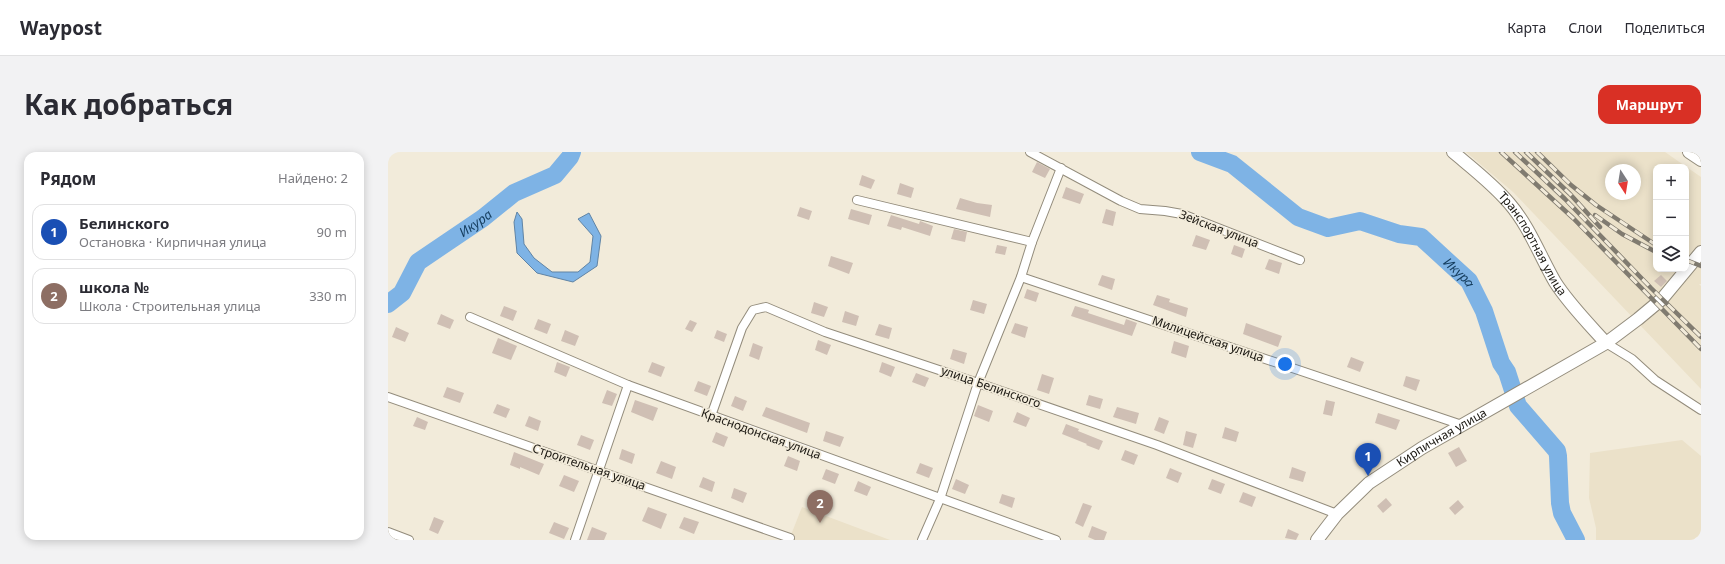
<!DOCTYPE html>
<html lang="ru">
<head>
<meta charset="utf-8">
<style>
  :root { --surface:#fff; --page:#f2f2f3; --text:#2b2b33; --muted:#7c7c81; --line:#e1e1e2; --accent:#d93025 }
  body { margin:0; font-family:"Noto Sans",sans-serif; background:var(--page); color:var(--text) }
  .controls { position:absolute; right:12px; top:12px; display:grid; overflow:hidden; border-radius:8px; box-shadow:0 2px 10px #0003 }
  .controls button { width:36px; height:36px; display:grid; place-items:center; padding:0; border:0; border-bottom:1px solid var(--line); background:var(--surface); color:var(--text); font:20px sans-serif }
  .compass { position:absolute; left:1217px; top:12px; width:36px; height:36px; border-radius:50%; background:var(--surface); box-shadow:0 2px 10px #0003; rotate:168deg }
  .you { position:absolute; left:897px; top:212px; width:14px; height:14px; margin:-10px; border:3px solid #fff; border-radius:50%; background:#1a73e8; box-shadow:0 0 0 6px #1a73e833 }
  .badge { display:grid; place-items:center; width:26px; height:26px; border-radius:50%; background:var(--accent); color:#fff; font-size:13px; font-weight:700 }
  .pin { position:absolute; translate:-50% -33px; filter:drop-shadow(0 1px 2px #0008) }
  .pin::after { content:''; position:absolute; top:21px; width:14px; height:12px; background:inherit; clip-path:polygon(0 0,100% 0,50% 100%) }
  .list { margin:0; padding:0; list-style:none }
  h2 { display:flex; justify-content:space-between; align-items:center; height:52px; margin:0; padding:0 16px; font-size:17px }
  h2 small { font-size:13px; font-weight:400; color:var(--muted) }
  .list li { display:grid; grid-template-columns:26px 1fr auto; gap:12px; align-items:center; box-sizing:border-box; height:56px; margin:0 8px 8px; padding:0 8px; border:1px solid var(--line); border-radius:12px }
  .list b { display:block; font-size:15px; white-space:nowrap }
  .list p { margin:0; font-size:13px; white-space:nowrap; color:var(--muted) }
  .list em { font-size:13px; font-style:normal; color:var(--muted) }
  .icon { flex:none; width:22px; height:22px; fill:none; stroke:currentColor; stroke-width:2; stroke-linecap:round; stroke-linejoin:round }
  .map { position:relative; flex:none; width:1313px; height:388px; overflow:hidden; border-radius:12px }
  header { display:flex; align-items:center; gap:24px; box-sizing:border-box; height:56px; padding:0 20px; background:var(--surface); border-bottom:1px solid var(--line) }
  header strong { font-size:19px }
  nav { display:flex; gap:22px; margin-inline-start:auto; font-size:14px }
  .intro { display:flex; align-items:center; justify-content:space-between; box-sizing:border-box; height:96px; padding:0 24px }
  h1 { margin:0; font-size:28px }
  .button { padding:10px 18px; border-radius:12px; background:var(--accent); color:#fff; font-size:14px; font-weight:700 }
  main { display:flex; gap:24px; padding:0 24px }
  aside { flex:1; background:var(--surface); border-radius:12px; box-shadow:0 2px 10px #0003 }
  .map>svg:first-child { display:block }
  .built { fill:#ebe1c9; fill-rule:evenodd }
  .water { fill:#7eb3e5; stroke:#6084a5 }
  .lines { fill:none; stroke-linecap:round; stroke-linejoin:round }
  .river { stroke:#7eb3e5; stroke-width:18 }
  .building { fill:#cfbfb4 }
  .street-casing { stroke:#938c7c; stroke-width:10 }
  .secondary-casing { stroke:#938c7c; stroke-width:14 }
  .street { stroke:#fff; stroke-width:8 }
  .secondary { stroke:#fff; stroke-width:12 }
  .rail-casing { stroke:#807b70; stroke-width:4.5 }
  .rail { stroke:#f2ebda; stroke-width:3; stroke-dasharray:9; stroke-linecap:butt }
  .labels { text-anchor:middle; stroke-width:3.5; stroke-linejoin:round; paint-order:stroke }
  .street-label { font-size:12px; fill:#1a1711; stroke:#f2ebda }
  .water-label { font-size:13px; font-style:italic; fill:#143c5d; stroke:#f2ebda }
</style>
</head>
<body>
<header>
<strong>Waypost</strong>
<nav><a>Карта</a><a>Слои</a><a>Поделиться</a></nav>
</header>
<div class="intro"><h1>Как добраться</h1><a class="button">Маршрут</a></div>
<main>
<aside>
<h2>Рядом<small>Найдено: 2</small></h2>
<ul class="list">
<li><span class="badge" style="background:#1a4fb4">1</span><div><b>Белинского</b><p>Остановка · Кирпичная улица</p></div><em>90 m</em></li>
<li><span class="badge" style="background:#8d6e63">2</span><div><b>школа №</b><p>Школа · Строительная улица</p></div><em>330 m</em></li>
</ul>
</aside>
<div class="map">
<svg width="1313" height="388" viewBox="0 0 1313 388">
  <rect width="100%" height="100%" fill="#f2ebda"/>
  <g class="built">
    <path d="M1078,0H1277L1313,25V132H1311L1313,134V237L1125,40ZM1268,15H1298V117H1268ZM1223,18H1247V42H1223Z"/>
    <path d="M1294,288L1313,304V384L1307,386L1308,388H1208V376L1201,346L1202,301Z"/>
    <path d="M414,355L502,388H401Z"/>
  </g>
  <path class="water" d="M129,60L134,67L136,92L146,106L164,120H190L202,110L205,84L190,67L201,61L213,84L209,114L185,130L149,121L129,101L126,70Z"/>
  <g class="lines">
    <g class="river">
      <path id="s1" d="M812,0L844,12L910,65L940,76L972,69L1011,82L1033,85L1081,129L1096,159L1113,211L1119,220L1130,254L1169,299L1170,304L1172,351L1174,361L1188,388"/>
      <path id="s2" d="M0,152L14,141L30,110L95,66L126,41L167,23L182,5L184,0"/>
    </g>
  </g>
  <g class="building">
    <path d="M649,10L662,17L657,26L644,20Z"/>
    <path d="M474,23L487,28L483,37L471,33Z"/>
    <path d="M512,31L526,36L523,46L509,42Z"/>
    <path d="M678,35L696,42L692,52L674,46Z"/>
    <path d="M572,46L589,51L604,53L602,65L568,57Z"/>
    <path d="M412,55L424,59L421,68L409,64Z"/>
    <path d="M463,57L484,63L481,73L460,67Z"/>
    <path d="M718,57L728,60L725,74L714,71Z"/>
    <path d="M503,63L531,72L532,69L545,74L542,84L514,75L513,78L499,74Z"/>
    <path d="M566,77L579,80L577,90L563,87Z"/>
    <path d="M808,83L822,88L818,98L804,94Z"/>
    <path d="M609,93L619,95L617,103L607,101Z"/>
    <path d="M846,93L857,97L854,106L843,102Z"/>
    <path d="M443,104L465,111L461,122L440,114Z"/>
    <path d="M881,107L894,111L891,122L877,117Z"/>
    <path d="M714,123L727,127L724,138L710,133Z"/>
    <path d="M1273,123L1279,129L1273,135L1266,129Z"/>
    <path d="M639,137L651,141L648,150L636,146Z"/>
    <path d="M769,143L782,147L781,150L800,156L798,165L765,153Z"/>
    <path d="M585,148L599,152L596,162L582,158Z"/>
    <path d="M426,150L440,155L436,165L423,161Z"/>
    <path d="M116,154L129,159L125,169L112,164Z"/>
    <path d="M687,154L701,158L700,161L736,173L738,167L749,171L744,184L683,164Z"/>
    <path d="M457,159L471,164L468,174L454,170Z"/>
    <path d="M53,162L66,168L62,177L49,172Z"/>
    <path d="M150,167L163,172L159,182L146,177Z"/>
    <path d="M302,168L309,171L304,180L297,177Z"/>
    <path d="M627,171L640,175L637,186L623,181Z"/>
    <path d="M858,171L894,184L890,195L855,182Z"/>
    <path d="M491,172L504,176L501,187L487,183Z"/>
    <path d="M8,175L21,181L17,190L4,185Z"/>
    <path d="M177,178L191,184L187,194L173,189Z"/>
    <path d="M329,178L339,182L336,190L326,186Z"/>
    <path d="M110,186L129,194L123,208L104,201Z"/>
    <path d="M430,188L443,193L439,203L427,198Z"/>
    <path d="M786,189L801,194L798,206L783,201Z"/>
    <path d="M365,191L375,195L371,208L361,204Z"/>
    <path d="M565,197L579,201L576,212L562,207Z"/>
    <path d="M963,205L976,210L972,220L959,215Z"/>
    <path d="M169,210L182,215L178,225L166,220Z"/>
    <path d="M264,210L277,215L273,225L260,220Z"/>
    <path d="M494,210L507,215L503,225L491,220Z"/>
    <path d="M528,221L541,226L537,235L524,230Z"/>
    <path d="M654,222L666,226L661,242L649,238Z"/>
    <path d="M1018,224L1032,228L1028,239L1015,234Z"/>
    <path d="M310,229L323,234L319,244L306,239Z"/>
    <path d="M59,235L76,241L72,251L55,245Z"/>
    <path d="M219,238L229,242L224,254L214,251Z"/>
    <path d="M701,243L715,247L712,257L698,253Z"/>
    <path d="M347,244L359,249L355,259L343,254Z"/>
    <path d="M247,248L270,256L265,269L243,260Z"/>
    <path d="M938,248L947,250L944,264L935,262Z"/>
    <path d="M109,252L122,257L118,266L105,261Z"/>
    <path d="M590,253L605,259L601,270L586,264Z"/>
    <path d="M378,255L422,271L419,281L374,264Z"/>
    <path d="M729,255L751,261L748,272L725,265Z"/>
    <path d="M629,260L642,266L638,275L625,270Z"/>
    <path d="M990,261L1012,268L1008,278L987,271Z"/>
    <path d="M141,264L153,269L150,279L137,274Z"/>
    <path d="M29,265L40,270L37,278L25,274Z"/>
    <path d="M771,265L781,269L776,282L766,278Z"/>
    <path d="M678,272L691,277L690,279L715,289L711,298L698,293L699,292L674,282Z"/>
    <path d="M837,275L851,280L848,290L834,286Z"/>
    <path d="M438,279L456,285L452,295L435,289Z"/>
    <path d="M798,279L809,282L805,296L795,293Z"/>
    <path d="M328,280L340,285L336,295L324,290Z"/>
    <path d="M193,283L206,288L202,298L189,293Z"/>
    <path d="M1071,295L1079,309L1068,315L1060,301Z"/>
    <path d="M234,297L247,302L244,312L231,307Z"/>
    <path d="M737,298L750,303L746,313L733,308Z"/>
    <path d="M126,300L156,312L151,323L132,315V317L122,313Z"/>
    <path d="M400,304L412,309L409,319L396,314Z"/>
    <path d="M273,309L288,315L284,327L268,321Z"/>
    <path d="M532,311L545,316L541,326L528,321Z"/>
    <path d="M904,315L918,320L915,330L901,326Z"/>
    <path d="M782,316L794,321L790,331L778,326Z"/>
    <path d="M438,317L451,322L447,332L434,327Z"/>
    <path d="M176,323L191,329L186,340L171,334Z"/>
    <path d="M315,325L327,330L324,340L311,335Z"/>
    <path d="M568,327L581,333L577,342L564,337Z"/>
    <path d="M824,327L837,332L833,342L820,337Z"/>
    <path d="M470,329L483,335L479,344L466,339Z"/>
    <path d="M346,336L359,341L355,351L343,346Z"/>
    <path d="M855,340L868,345L864,355L851,350Z"/>
    <path d="M614,342L627,346L624,356L611,351Z"/>
    <path d="M998,346L1004,353L995,361L989,354Z"/>
    <path d="M1070,348L1076,355L1067,363L1061,356Z"/>
    <path d="M695,351L704,354L695,375L687,371Z"/>
    <path d="M260,355L279,362L273,377L254,369Z"/>
    <path d="M46,365L56,369L50,382L41,378Z"/>
    <path d="M296,365L311,370L306,382L291,376Z"/>
    <path d="M166,370L181,376L176,387L161,381Z"/>
    <path d="M704,374L719,380L716,388H707L700,385Z"/>
    <path d="M204,375L219,381L216,388H199Z"/>
    <path d="M900,377L911,382L908,388L897,386Z"/>
  </g>
  <g class="lines">
    <g class="street-casing">
      <g id="street">
        <path d="M642,0L733,49L752,57L777,59L794,62L912,108"/>
        <path d="M469,48L644,90"/>
        <path d="M633,125L1074,273"/>
        <path d="M82,165L240,233L668,388"/>
        <path d="M1218,191L1244,207L1267,228L1313,258"/>
        <path d="M0,245L402,386"/>
        <path d="M323,264L354,176L365,158L378,155L437,180L590,231L769,293L949,362"/>
        <path d="M0,380L21,388"/>
        <path d="M187,388L240,233"/>
        <path d="M534,388L552,347L590,231L633,125L644,90L673,16"/>
      </g>
    </g>
    <g class="secondary-casing">
      <g id="secondary">
        <path id="s3" d="M1065,0C1084,16 1105,32 1121,51C1141,74 1152,104 1167,130C1181,152 1200,171 1218,191"/>
        <path d="M1301,0L1313,8"/>
        <path id="s4" d="M929,388L949,362L981,331L1034,296L1218,191L1250,167L1274,147L1313,100"/>
      </g>
    </g>
    <use href="#street" class="street"/>
    <use href="#secondary" class="secondary"/>
    <g class="rail-casing">
      <g id="rail">
        <path d="M1113,0L1185,66L1313,197"/>
        <path d="M1127,0L1177,47L1263,136L1313,185"/>
        <path d="M1138,0L1182,42L1212,75"/>
        <path d="M1149,0L1183,33L1208,53L1268,93"/>
        <path d="M1207,63L1234,82L1268,100"/>
        <path d="M1298,108L1313,114"/>
      </g>
    </g>
    <use href="#rail" class="rail"/>
  </g>
  <g class="labels">
    <g class="street-label">
      <text transform="translate(831 77) rotate(21)" y="4">Зейская улица</text>
      <text dy="4" stroke="none"><textPath href="#s3" startOffset="123">Транспортная улица</textPath></text>
      <text transform="translate(820 187) rotate(19)" y="4">Милицейская улица</text>
      <text transform="translate(603 235) rotate(19)" y="4">улица Белинского</text>
      <text transform="translate(373 282) rotate(20)" y="4">Краснодонская улица</text>
      <text dy="4" stroke="none"><textPath href="#s4" startOffset="163">Кирпичная улица</textPath></text>
      <text transform="translate(201 315) rotate(19)" y="4">Строительная улица</text>
    </g>
    <g class="water-label">
      <text dy="5" stroke="none"><textPath href="#s2" startOffset="122">Икура</textPath></text>
      <text dy="5" stroke="none"><textPath href="#s1" startOffset="299">Икура</textPath></text>
    </g>
  </g>
</svg>
<div class="controls">
<button>+</button>
<button>−</button>
<button><svg class="icon" aria-label="layers" viewBox="0 0 24 24"><path d="M12 4l9 5-9 5-9-5zM3 14l9 5 9-5"/></svg></button>
</div>
<svg class="compass" viewBox="-18 -18 36 36"><path d="M0-13l5 13h-10z" fill="#e53935"/><path d="M0 13l5-13h-10z" fill="#7c7c81"/></svg>
<div class="you"></div>
<div class="pin badge" style="left:980px;top:324px;background:#1a4fb4">1</div>
<div class="pin badge" style="left:432px;top:371px;background:#8d6e63">2</div>
</div>
</main>
</body>
</html>
